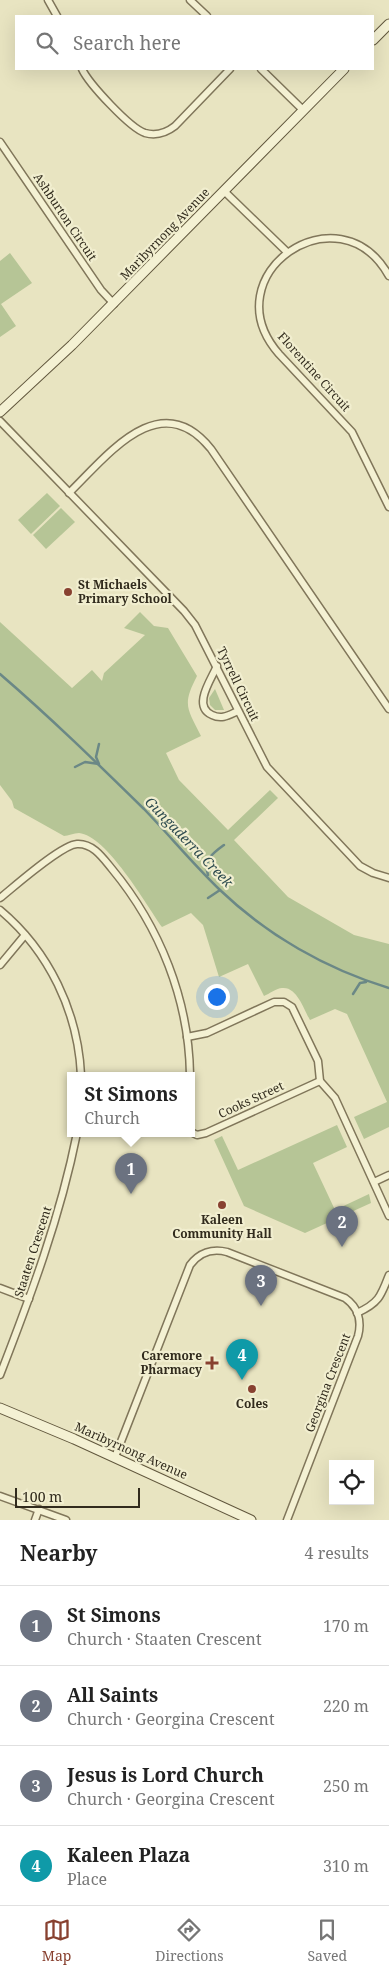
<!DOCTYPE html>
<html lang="en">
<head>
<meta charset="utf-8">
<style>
  :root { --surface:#fff; --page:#f6f6f6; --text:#222; --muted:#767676; --line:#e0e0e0; --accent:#884130 }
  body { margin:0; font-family:"Noto Serif",serif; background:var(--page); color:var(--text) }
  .controls { position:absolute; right:15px; bottom:15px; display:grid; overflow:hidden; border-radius:0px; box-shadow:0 5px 20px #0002 }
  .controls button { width:45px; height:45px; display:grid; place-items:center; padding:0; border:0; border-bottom:1px solid var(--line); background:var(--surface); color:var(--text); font:25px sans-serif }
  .scale { position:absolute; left:15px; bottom:12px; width:125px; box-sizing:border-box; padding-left:5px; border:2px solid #312b1d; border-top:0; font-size:14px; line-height:18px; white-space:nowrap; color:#312b1d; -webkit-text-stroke:4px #f1eecf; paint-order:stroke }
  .you { position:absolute; left:216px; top:996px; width:18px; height:18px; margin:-12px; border:4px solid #fff; border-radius:50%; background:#1a73e8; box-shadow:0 0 0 8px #1a73e833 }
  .badge { display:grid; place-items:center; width:32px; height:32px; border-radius:50%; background:var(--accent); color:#fff; font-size:16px; font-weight:700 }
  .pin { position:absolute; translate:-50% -41px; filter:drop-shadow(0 1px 2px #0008) }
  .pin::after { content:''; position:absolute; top:26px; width:18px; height:15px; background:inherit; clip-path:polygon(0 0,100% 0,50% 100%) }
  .popup { position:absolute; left:67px; top:1072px; width:128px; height:65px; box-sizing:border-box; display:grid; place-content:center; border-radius:0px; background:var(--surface); filter:drop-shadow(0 1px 4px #0005); font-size:16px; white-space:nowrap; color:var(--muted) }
  .popup b { font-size:19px; color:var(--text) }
  .popup::after { content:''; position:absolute; left:50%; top:100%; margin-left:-10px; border:10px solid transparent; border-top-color:var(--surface) }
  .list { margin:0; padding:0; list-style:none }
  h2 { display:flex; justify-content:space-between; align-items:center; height:65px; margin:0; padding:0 20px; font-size:21px }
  h2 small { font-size:16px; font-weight:400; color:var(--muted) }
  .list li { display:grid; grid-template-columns:32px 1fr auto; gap:15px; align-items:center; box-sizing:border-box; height:80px; padding:0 20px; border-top:1px solid var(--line) }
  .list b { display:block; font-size:19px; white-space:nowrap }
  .list p { margin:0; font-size:16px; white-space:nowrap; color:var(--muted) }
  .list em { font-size:16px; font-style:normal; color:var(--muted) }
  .icon { flex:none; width:28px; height:28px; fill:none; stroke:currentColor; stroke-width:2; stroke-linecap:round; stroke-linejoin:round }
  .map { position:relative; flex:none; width:389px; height:1520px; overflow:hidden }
  .search { position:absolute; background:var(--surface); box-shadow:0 5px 20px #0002; left:15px; right:15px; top:15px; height:55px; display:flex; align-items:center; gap:12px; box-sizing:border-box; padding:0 18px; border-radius:0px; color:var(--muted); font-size:19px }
  .sheet { height:385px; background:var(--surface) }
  nav { display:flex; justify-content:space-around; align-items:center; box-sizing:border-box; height:70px; border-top:1px solid var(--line); background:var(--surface); font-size:14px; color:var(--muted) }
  nav a { display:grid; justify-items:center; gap:2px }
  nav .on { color:var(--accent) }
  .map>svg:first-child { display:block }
  .green { fill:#b6c596 }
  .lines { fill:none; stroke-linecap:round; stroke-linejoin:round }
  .stream { stroke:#6b8886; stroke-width:2.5 }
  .street-casing { stroke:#80765a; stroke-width:9 }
  .secondary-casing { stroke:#61573d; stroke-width:11 }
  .street { stroke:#f4f1d3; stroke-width:6 }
  .secondary { stroke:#f4f1d3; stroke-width:9 }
  .poi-dot { fill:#884130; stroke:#f1eecf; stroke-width:2 }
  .labels { text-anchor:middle; stroke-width:4.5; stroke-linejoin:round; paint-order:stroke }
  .street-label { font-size:12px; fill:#312b1d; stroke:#f1eecf }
  .poi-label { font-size:12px; font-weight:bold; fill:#312b1d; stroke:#f1eecf }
  .water-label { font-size:14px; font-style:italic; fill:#2e4b4f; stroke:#f1eecf }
</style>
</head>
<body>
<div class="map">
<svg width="389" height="1520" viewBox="0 0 389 1520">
  <rect width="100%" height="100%" fill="#e8e4c1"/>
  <g class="green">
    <path d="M10,253L32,283L1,304L16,326L0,337V261Z"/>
    <path d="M47,493L60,506L31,534L18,520Z"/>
    <path d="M61,508L75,522L46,549L33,535Z"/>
    <path d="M140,612L154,626L168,628L197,676C182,705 187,708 201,736L166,753L179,780L228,830L270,790L278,798L234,840L288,897L354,935L389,944V1127L364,1139L354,1117L387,1102L347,1014L335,1009L310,1020C304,1010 297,986 282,988C277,988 269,994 264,996L248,964L219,977L203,925L191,913L162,927C146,904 106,835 79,833C74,833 68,836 64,836L14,808L12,801L0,785V622L72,688L92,670L102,681L104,673L145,635L124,628Z"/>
    <path d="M215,689L224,710H215L210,705L209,698Z"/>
    <path d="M337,1125L347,1147L313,1163L335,1210L369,1194L371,1203L305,1233L244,1206L214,1140L222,1136L238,1170Z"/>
  </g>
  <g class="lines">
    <g class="stream">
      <path d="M0,674C50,717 97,763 144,809C170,836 193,864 220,890C267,935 326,969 389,988"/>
      <path d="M75,767L85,762L99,764L96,757L99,744"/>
      <path d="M208,875C203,860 213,853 224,845"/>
      <path d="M208,898L220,890"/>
      <path d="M353,994L360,983L366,982"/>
    </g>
    <g class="street-casing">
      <g id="street">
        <path d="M48,0L57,16"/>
        <path d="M190,0L207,16"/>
        <path d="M82,69C89,84 130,128 145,133C156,136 166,133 175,126L230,69"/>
        <path d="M261,69L303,110"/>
        <path d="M0,142L101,290L114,304"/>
        <path d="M224,191L287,252"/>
        <path d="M389,276C339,186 210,275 279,354L352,432L389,507"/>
        <path d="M0,421L184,611L195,625L267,767L360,866L373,873L389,878"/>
        <path d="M69,493C107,456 160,385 211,449L389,709"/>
        <path d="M217,666C211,680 192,706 212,715C222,720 229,715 238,711"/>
        <path d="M0,898C15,886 61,845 77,844C93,843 103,858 112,869C160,927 189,1000 190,1075"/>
        <path d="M0,910C49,951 78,1012 81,1075"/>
        <path d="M0,965L25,935"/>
        <path d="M187,1037L207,1033L274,1002H284L292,1007L318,1061L320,1081L335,1098L389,1216"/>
        <path d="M191,1132L197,1135L206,1133L320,1081"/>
        <path d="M374,1182L389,1175"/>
        <path d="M0,1288L29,1299"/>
        <path d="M357,1313C379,1303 381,1296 389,1275"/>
        <path d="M0,1375C31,1295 60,1218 77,1133"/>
        <path d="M115,1457L190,1265C199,1253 212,1248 227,1252L345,1298C358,1307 362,1321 358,1336L287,1520"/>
        <path d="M0,1496L66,1520"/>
        <path d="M35,1520L39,1509"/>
      </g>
    </g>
    <g class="secondary-casing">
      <g id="secondary">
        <path d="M373,40L389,24"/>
        <path d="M0,412L72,345L344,69"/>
        <path d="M0,1408L74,1439L251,1520"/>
      </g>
    </g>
    <use href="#street" class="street"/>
    <use href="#secondary" class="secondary"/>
  </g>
  <g class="poi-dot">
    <circle cx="68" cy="592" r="5"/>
    <circle cx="222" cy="1205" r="5"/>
    <path d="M209.5 1355.5h5v5h5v5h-5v5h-5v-5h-5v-5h5z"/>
    <circle cx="252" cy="1389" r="5"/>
  </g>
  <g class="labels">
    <g class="street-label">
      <text transform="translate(65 217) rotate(56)" y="4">Ashburton Circuit</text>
      <text transform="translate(165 234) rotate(-46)" y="4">Maribyrnong Avenue</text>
      <text transform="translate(314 372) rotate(48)" y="4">Florentine Circuit</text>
      <text transform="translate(238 684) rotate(64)" y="4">Tyrrell Circuit</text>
      <text transform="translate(251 1100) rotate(-25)" y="4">Cooks Street</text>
      <text transform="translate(33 1252) rotate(-72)" y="4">Staaten Crescent</text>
      <text transform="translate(328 1383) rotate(-69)" y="4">Georgina Crescent</text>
      <text transform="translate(131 1451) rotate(24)" y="4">Maribyrnong Avenue</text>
    </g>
    <g class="poi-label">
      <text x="78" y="589" text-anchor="start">St Michaels<tspan x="78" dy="14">Primary School</tspan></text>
      <text x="222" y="1224">Kaleen<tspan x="222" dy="14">Community Hall</tspan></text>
      <text x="202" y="1360" text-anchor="end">Caremore<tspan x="202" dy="14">Pharmacy</tspan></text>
      <text x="252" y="1408">Coles</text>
    </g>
    <g class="water-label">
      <text transform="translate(189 842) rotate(46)" y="5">Gungaderra Creek</text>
    </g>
  </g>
</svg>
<div class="controls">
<button><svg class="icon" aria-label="locate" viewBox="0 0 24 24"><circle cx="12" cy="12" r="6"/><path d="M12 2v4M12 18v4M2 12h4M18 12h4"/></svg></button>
</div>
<div class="scale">100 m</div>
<div class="you"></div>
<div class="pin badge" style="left:131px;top:1194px;background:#6b7280">1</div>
<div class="popup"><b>St Simons</b>Church</div>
<div class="pin badge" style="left:342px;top:1247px;background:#6b7280">2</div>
<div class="pin badge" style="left:261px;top:1306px;background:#6b7280">3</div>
<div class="pin badge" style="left:242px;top:1380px;background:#0f9aa8">4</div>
<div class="search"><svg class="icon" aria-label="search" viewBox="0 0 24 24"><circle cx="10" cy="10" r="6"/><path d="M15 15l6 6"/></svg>Search here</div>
</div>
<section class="sheet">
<h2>Nearby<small>4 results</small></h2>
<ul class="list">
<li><span class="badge" style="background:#6b7280">1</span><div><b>St Simons</b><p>Church · Staaten Crescent</p></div><em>170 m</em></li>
<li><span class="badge" style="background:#6b7280">2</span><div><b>All Saints</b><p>Church · Georgina Crescent</p></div><em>220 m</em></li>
<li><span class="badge" style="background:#6b7280">3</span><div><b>Jesus is Lord Church</b><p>Church · Georgina Crescent</p></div><em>250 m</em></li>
<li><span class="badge" style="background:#0f9aa8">4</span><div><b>Kaleen Plaza</b><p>Place</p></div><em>310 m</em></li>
</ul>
</section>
<nav>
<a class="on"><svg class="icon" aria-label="map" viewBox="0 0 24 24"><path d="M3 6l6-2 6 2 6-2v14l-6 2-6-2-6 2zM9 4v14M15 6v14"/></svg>Map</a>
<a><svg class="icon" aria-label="directions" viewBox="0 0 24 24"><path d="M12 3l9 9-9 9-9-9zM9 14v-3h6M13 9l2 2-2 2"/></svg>Directions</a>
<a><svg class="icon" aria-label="saved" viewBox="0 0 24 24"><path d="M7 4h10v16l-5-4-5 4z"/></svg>Saved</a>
</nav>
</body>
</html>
